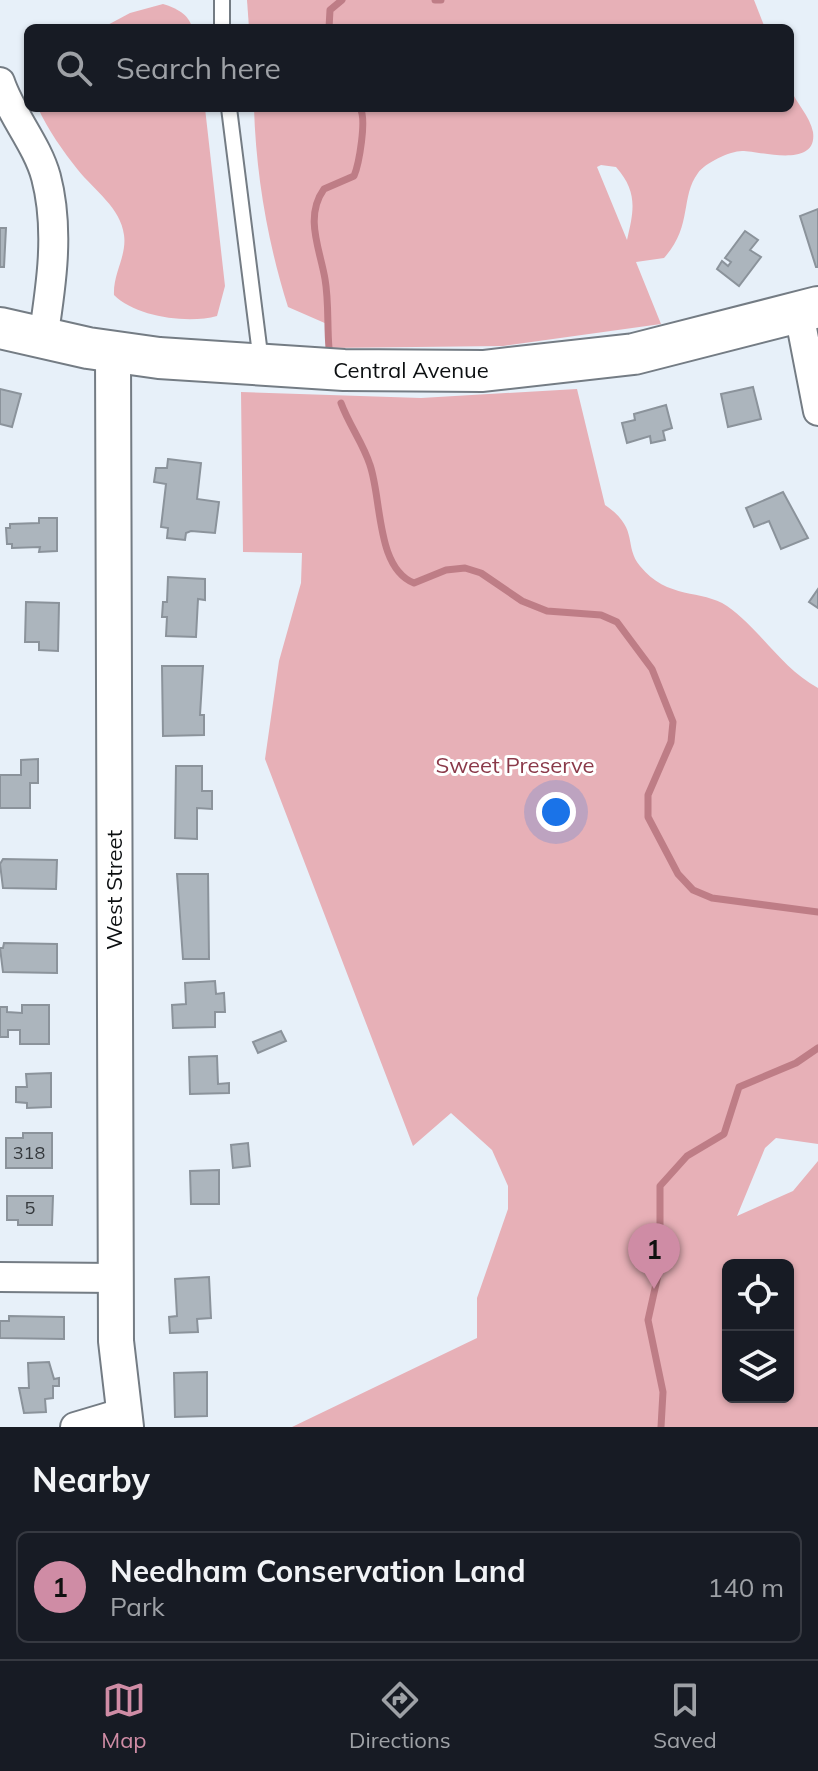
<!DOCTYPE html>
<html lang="en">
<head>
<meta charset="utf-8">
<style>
  :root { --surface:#171b24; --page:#20242c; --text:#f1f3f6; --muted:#9ea1a6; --line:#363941; --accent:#cf8ca5 }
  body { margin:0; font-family:Mulish,sans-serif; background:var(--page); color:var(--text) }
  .controls { position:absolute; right:24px; bottom:24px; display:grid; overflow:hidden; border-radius:12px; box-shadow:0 2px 6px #0004 }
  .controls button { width:72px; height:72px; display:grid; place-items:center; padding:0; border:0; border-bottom:2px solid var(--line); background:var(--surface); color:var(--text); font:40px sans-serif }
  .you { position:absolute; left:556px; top:812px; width:28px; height:28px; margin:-20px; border:6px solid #fff; border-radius:50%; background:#1a73e8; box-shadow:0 0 0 12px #1a73e833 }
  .badge { display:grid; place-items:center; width:52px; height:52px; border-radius:50%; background:var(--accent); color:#111; font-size:26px; font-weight:700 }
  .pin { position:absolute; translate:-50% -66px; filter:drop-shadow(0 2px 4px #0008) }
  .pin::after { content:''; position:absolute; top:42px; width:28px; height:24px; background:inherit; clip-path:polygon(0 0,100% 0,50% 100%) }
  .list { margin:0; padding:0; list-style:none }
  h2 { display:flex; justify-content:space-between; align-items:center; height:104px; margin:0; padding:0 32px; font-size:34px }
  h2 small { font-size:26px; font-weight:400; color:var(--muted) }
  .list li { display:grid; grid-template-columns:52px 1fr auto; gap:24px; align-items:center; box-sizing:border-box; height:112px; margin:0 16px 16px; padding:0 16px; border:2px solid var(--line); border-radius:12px }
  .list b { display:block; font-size:30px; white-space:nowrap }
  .list p { margin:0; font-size:26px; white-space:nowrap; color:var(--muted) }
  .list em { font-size:26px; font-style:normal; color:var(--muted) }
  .icon { flex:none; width:44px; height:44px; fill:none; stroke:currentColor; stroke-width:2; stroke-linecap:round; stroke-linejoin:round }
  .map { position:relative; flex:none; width:818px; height:1427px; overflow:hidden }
  .search { position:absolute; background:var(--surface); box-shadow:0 2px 6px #0004; left:24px; right:24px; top:24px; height:88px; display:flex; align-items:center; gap:20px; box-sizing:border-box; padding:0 28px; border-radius:12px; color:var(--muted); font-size:30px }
  .sheet { height:232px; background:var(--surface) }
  nav { display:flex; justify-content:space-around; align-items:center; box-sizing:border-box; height:112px; border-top:2px solid var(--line); background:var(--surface); font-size:22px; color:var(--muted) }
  nav a { display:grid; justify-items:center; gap:4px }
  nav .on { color:var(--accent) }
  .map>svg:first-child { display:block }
  .green { fill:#e7b0b7; fill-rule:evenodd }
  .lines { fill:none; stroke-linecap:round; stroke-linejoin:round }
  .stream { stroke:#be7d86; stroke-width:7 }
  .building { fill:#acb5bd; stroke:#8b939b; stroke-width:2 }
  .service-casing { stroke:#747c84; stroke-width:18 }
  .minor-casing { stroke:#747c84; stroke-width:32 }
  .tertiary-casing { stroke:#747c84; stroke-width:38 }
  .secondary-casing { stroke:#747c84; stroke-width:44 }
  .service { stroke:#fff; stroke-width:14 }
  .minor { stroke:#fff; stroke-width:28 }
  .tertiary { stroke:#fff; stroke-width:34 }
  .secondary { stroke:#fff; stroke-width:40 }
  .labels { text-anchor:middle; stroke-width:6; stroke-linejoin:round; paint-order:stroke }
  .number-label { font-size:18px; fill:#34383c }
  .street-label { font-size:22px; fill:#0c0f11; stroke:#fff }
  .park-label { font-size:22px; fill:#8a3949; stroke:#fff }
</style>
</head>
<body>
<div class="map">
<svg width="818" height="1427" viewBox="0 0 818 1427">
  <rect width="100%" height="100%" fill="#e7f0f9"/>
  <g class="green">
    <path d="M247,0H754L765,28H249Z"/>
    <path d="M163,4C176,8 189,14 192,28H102L130,13Z"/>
    <path d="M790,88C796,103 810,116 813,132C818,169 760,151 742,151C730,151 705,163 698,173C680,197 693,226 664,258L636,262L661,324L503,346L329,348L327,324L288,307C268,244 256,175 254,108H790ZM601,165L616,167C638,192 634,210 627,240L597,167Z"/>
    <path d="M38,108H205L225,286L217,316C188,324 136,317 114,295C113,273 127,256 124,235C121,208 94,190 78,170C63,151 48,130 38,108Z"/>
    <path d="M577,389L605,505C640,529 623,545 640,566C667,600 702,589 727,606C761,630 781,668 818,688V1144L776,1138L765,1148L737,1216L793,1191L818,1161V1427H292L477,1338V1298L508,1209V1186L492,1150L451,1113L413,1146L265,759L279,661L301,583L302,553L243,552L241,392L421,398ZM788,1265V1397H728V1265Z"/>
  </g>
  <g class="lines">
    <g class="stream">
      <path d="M435,0H441"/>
      <path d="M329,28L330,10L342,0"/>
      <path d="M329,348C327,326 329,302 325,279C320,249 304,217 324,189L354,176C359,164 367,119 360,108"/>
      <path d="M341,403C349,425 363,443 370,465C382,500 376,568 414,583L446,570L465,568L481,573L522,601L547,611L601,615L617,622L652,669L673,722L671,742L648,795V817L678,874L693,890L712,898L818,912"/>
      <path d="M661,1427L663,1392L648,1320L660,1266V1186L687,1156L724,1134L739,1087L796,1063L818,1048"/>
    </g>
  </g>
  <g class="building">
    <path d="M818,209V267H816L800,216Z"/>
    <path d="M0,228H6L4,267H0Z"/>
    <path d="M745,231L758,240L750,250L761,257L739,286L717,269L722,261L728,266L731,262L725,258Z"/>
    <path d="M753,387L761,419L728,427L721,394Z"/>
    <path d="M0,389L21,394L12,427L0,424Z"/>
    <path d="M666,405L672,428L663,431L665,440L651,443L650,436L627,443L622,423L635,420L634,414Z"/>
    <path d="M168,459L201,463L197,499L219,502L215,533L191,531L186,533L185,540L167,538L168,528L161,527L166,484L154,482L156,468H167Z"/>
    <path d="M783,492L808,538L781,549L769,521L754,527L746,508Z"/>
    <path d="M39,518H57V551L39,552L40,547L12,548V544H7L6,528H10V524L39,523Z"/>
    <path d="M168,577L205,579V600L198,599L196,637L166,636L167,617H162L163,602H167Z"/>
    <path d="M818,589V608L809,602Z"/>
    <path d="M26,602L59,603L58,651L39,650V642H25Z"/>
    <path d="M162,666H203L200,715H204V735L163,736Z"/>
    <path d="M38,759V783H30V808H0V775H21V760Z"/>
    <path d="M176,766H202V791H212V809L197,808V839L175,838Z"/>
    <path d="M3,859L57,860L56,889L3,888L0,864Z"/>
    <path d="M177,874H208L209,959H183Z"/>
    <path d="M4,943L57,944V973L3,972L0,948H3Z"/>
    <path d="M215,981L216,994L224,993L225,1012H215V1027L173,1028L172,1005L186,1004L185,983Z"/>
    <path d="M22,1005H49V1044H20V1030H8V1037H0V1007H7V1012L22,1013Z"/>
    <path d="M281,1031L286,1041L258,1053L253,1042Z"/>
    <path d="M217,1056L218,1084L229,1083V1093L190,1094L189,1057Z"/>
    <path d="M51,1073V1107L27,1108V1103L16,1102V1087H27L26,1074Z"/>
    <path d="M23,1133H52V1168H6V1138H23Z"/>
    <path d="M248,1143L250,1166L233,1168L231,1145Z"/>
    <path d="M219,1170V1204H191L190,1171Z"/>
    <path d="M7,1196H53L52,1225H18V1220H7Z"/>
    <path d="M209,1277L211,1318L197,1319L198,1332L170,1333L169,1317L177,1316L175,1279Z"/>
    <path d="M9,1316L64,1317V1339L0,1338V1321H9Z"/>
    <path d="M49,1362L54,1379L59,1378V1386H53V1398L45,1399L46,1412L24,1413L19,1388H29L28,1363Z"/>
    <path d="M207,1372V1416L175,1417L174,1373Z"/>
  </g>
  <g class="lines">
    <g class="service-casing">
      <g id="service">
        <path d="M222,0V28"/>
        <path d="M229,108L261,362"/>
      </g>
    </g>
    <g class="minor-casing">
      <g id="minor">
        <path d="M0,82C11,115 37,144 46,177C60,230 51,287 43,339"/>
        <path d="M799,313L818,411"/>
        <path d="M0,1277L117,1278"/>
        <path d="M75,1427L122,1413"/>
      </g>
    </g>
    <g class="tertiary-casing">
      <path id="tertiary" d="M113,352L116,1341L126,1427"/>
    </g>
    <g class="secondary-casing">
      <path id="secondary" d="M0,328L88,348L159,358L344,370L483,371L634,354L818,307"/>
    </g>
    <use href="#service" class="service"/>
    <use href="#minor" class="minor"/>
    <use href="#tertiary" class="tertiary"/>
    <use href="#secondary" class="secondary"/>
  </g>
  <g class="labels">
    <g class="number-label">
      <text x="29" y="1159">318</text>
      <text x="30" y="1214">5</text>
    </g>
    <g class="street-label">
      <text x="411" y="378">Central Avenue</text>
      <text transform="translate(114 890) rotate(-90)" y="8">West Street</text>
    </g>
    <g class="park-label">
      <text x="515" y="773">Sweet Preserve</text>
    </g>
  </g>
</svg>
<div class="controls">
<button><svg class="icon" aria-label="locate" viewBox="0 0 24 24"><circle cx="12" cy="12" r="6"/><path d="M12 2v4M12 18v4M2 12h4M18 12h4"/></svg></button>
<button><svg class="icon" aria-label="layers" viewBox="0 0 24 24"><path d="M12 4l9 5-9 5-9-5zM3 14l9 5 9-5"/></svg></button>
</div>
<div class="you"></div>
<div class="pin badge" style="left:654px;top:1289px">1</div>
<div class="search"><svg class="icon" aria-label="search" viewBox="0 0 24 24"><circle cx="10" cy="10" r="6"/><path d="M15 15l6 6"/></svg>Search here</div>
</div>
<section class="sheet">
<h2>Nearby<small></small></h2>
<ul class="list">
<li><span class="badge">1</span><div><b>Needham Conservation Land</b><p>Park</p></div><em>140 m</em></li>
</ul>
</section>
<nav>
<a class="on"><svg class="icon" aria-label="map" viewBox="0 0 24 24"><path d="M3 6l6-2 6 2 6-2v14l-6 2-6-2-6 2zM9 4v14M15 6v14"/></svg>Map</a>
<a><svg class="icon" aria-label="directions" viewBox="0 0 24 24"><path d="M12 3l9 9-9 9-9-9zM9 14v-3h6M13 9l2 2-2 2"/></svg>Directions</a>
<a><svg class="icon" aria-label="saved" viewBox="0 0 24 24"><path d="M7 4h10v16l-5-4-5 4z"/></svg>Saved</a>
</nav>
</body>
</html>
